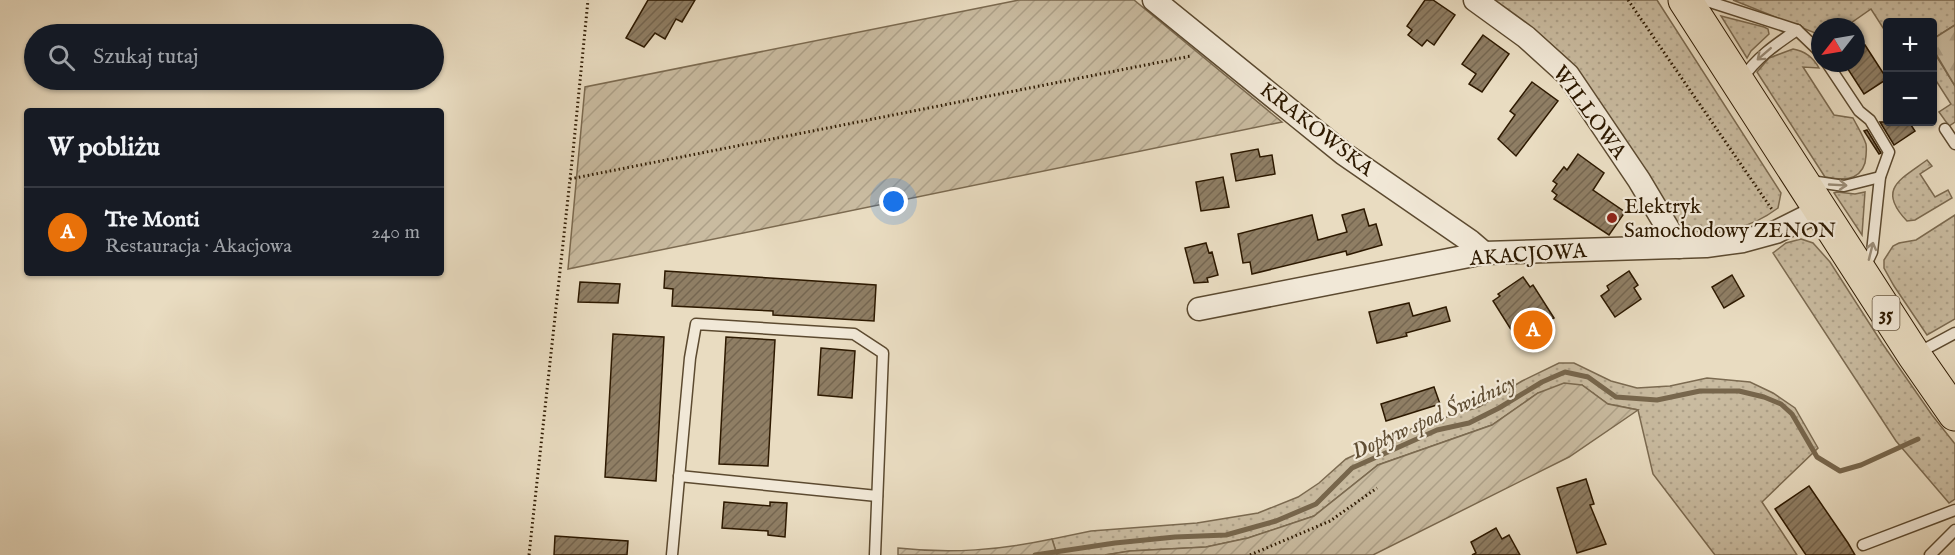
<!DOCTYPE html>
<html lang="pl">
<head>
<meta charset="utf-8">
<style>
  :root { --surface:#171b24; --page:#20242c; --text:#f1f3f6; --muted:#9ea1a6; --line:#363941; --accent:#2563eb }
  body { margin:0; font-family:"IM FELL English",serif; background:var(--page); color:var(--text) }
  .controls { position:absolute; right:18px; top:18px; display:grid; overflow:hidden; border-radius:6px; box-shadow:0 2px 4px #0004 }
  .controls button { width:54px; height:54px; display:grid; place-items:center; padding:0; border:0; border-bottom:2px solid var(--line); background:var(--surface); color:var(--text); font:30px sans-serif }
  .compass { position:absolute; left:1811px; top:18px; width:54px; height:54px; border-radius:50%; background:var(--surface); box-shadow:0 2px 4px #0004; rotate:239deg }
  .you { position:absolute; left:894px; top:202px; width:21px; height:21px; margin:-15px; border:4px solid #fff; border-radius:50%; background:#1a73e8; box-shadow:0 0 0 9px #1a73e833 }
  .badge { display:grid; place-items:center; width:39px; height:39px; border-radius:50%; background:var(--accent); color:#fff; font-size:20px; font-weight:700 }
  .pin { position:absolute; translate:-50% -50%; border:3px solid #fff; box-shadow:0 2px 6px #0006 }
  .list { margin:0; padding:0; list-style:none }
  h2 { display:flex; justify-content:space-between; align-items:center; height:78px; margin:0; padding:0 24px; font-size:26px }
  h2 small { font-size:20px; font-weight:400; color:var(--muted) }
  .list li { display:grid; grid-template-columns:39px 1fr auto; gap:18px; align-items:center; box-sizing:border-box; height:90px; padding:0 24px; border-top:2px solid var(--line) }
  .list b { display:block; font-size:22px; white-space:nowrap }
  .list p { margin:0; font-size:20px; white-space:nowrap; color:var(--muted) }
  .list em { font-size:20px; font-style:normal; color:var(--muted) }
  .icon { flex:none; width:33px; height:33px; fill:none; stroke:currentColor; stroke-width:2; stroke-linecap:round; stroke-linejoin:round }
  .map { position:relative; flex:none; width:1955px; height:555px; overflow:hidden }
  .search { position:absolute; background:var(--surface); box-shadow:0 2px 4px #0004; left:24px; top:24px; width:420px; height:66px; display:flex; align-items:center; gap:15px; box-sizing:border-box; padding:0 21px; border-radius:33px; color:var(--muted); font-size:22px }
  .panel { position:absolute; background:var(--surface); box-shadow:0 2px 4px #0004; left:24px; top:108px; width:420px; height:168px; border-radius:6px }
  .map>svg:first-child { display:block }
  .grass { fill:url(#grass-dots); stroke:#7b6a50; stroke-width:1.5 }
  .forest { fill:url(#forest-firs); stroke:#7b6a50; stroke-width:1.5 }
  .garden { fill:url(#garden-furrows); stroke:#7b6a50; stroke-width:1.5 }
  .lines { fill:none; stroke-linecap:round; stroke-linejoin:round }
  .stream { stroke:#77664c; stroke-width:5 }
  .building { fill:url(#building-hatch); stroke:#2d1900; stroke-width:1.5 }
  .service-casing { stroke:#5c4a30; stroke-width:13 }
  .minor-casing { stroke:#5c4a30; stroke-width:25 }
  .primary-casing { stroke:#2d1900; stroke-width:35 }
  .path { stroke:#2d1900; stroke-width:3; stroke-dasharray:1.5 3; stroke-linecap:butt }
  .service { stroke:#f1e8d7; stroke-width:10 }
  .minor { stroke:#f1e8d7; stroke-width:22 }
  .primary { stroke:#e9dcc1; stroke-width:33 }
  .oneway { stroke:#998b76 }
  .poi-dot { fill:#8f2418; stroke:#f1e8d7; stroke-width:2 }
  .labels { text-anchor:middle; stroke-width:4.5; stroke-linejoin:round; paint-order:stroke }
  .shield { fill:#f1e8d7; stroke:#685740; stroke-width:1.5 }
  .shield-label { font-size:20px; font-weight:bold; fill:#2d1900 }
  .street-label { font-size:21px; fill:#2d1900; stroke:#f1e8d7 }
  .poi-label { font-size:21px; fill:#2d1900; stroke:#f1e8d7; text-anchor:start }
  .water-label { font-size:22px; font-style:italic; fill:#5f4d33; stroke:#f1e8d7 }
</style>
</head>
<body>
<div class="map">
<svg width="1955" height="555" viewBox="0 0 1955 555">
  <defs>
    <pattern id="grass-dots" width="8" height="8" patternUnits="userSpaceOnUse" patternTransform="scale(1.5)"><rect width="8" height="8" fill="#c9bba0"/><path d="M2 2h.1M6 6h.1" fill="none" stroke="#ada088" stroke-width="1.8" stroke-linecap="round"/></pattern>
    <pattern id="forest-firs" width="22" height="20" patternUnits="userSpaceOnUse" patternTransform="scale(1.5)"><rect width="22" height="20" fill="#c9bba0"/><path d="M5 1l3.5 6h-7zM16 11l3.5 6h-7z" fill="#ada088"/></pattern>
    <pattern id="garden-furrows" width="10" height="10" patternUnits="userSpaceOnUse" patternTransform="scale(1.5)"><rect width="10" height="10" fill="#c9bba0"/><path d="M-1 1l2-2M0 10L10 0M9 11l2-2" fill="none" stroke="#ada088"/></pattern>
    <pattern id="building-hatch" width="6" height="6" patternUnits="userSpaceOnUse" patternTransform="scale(1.5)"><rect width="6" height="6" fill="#8f7e64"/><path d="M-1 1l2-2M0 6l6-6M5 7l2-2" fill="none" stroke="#756650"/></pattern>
  </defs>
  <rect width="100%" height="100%" fill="#e9dcc1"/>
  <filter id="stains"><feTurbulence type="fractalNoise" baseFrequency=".00333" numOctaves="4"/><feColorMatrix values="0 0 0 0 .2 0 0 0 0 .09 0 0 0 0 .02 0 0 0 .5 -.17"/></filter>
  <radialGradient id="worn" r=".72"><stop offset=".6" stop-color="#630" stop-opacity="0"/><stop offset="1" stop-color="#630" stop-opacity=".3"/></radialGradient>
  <g class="grass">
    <path d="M1493,0H1657L1781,193L1778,208C1746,232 1722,231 1683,232L1570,61L1536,31Z"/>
    <path d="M1733,0H1955V25L1933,39L1932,22H1888L1887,34L1871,9L1851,23L1853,27H1820V35Z"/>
    <path d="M1721,16L1764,27L1768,29L1769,34L1751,51L1747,58Z"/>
    <path d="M1793,49C1805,51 1813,57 1819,68L1803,67L1834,115L1853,118C1857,126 1863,135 1866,144C1867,150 1866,157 1865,163C1859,182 1841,180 1825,177L1757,72L1769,58Z"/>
    <path d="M1932,49L1955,86V122L1949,126L1939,112L1951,104L1933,76Z"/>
    <path d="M1927,160L1932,166L1920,174L1935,197L1948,190L1952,198L1915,220L1907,221C1876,189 1901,179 1927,160Z"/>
    <path d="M1837,192L1855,194L1865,192L1862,235L1834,193Z"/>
    <path d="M1955,215V319L1927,335L1894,286L1884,268V260L1893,246L1899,243L1916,240Z"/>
    <path d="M1801,239L1813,243L1830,262L1882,343L1932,415L1955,444V499L1949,503L1896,441L1773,253L1786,243Z"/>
    <path d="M1559,363H1574L1611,381L1637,388L1670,386L1707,378L1750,382L1773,393L1795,408L1818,448L1762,502L1797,555H1715L1653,474L1638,410L1608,404L1582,385L1538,393L1492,425L1378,465L1314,516L1248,538L1206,547L1130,551L1105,555H1057L1052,539L1091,531L1197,523L1258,513L1298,497L1319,483L1346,459L1418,426L1479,407L1522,381Z"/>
  </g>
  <path class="forest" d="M1955,25V86L1933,49V39Z"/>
  <g class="garden">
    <path d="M1019,0H1134L1282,122L568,269L585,87Z"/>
    <path d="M1564,383L1582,385L1608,404L1638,410L1569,457L1373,555H1105L1130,551L1206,547L1248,538L1314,516L1378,465L1492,425L1538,393Z"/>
    <path d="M1052,539L1057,555H898V548C952,554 999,550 1052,539Z"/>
  </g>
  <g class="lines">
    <path class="stream" d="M1035,555L1115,543L1175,537L1226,535L1276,521L1316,504L1352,468L1437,430L1469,423L1499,408L1542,382L1565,372L1588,377L1616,397L1657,400L1700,391H1739L1764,397L1781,404L1792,414L1817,457L1840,471L1861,465L1918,439"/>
  </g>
  <g class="building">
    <path d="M648,0H695L682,22L676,19L665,39L655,33L644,47L626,38Z"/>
    <path d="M1425,0H1433L1455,15L1434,45L1427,40L1422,46L1408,35L1412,30L1407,26Z"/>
    <path d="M1483,35L1509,54L1482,92L1469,84L1476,74L1462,64Z"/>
    <path d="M1865,45L1887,79L1864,94L1844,63H1856V50Z"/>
    <path d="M1532,82L1558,101L1516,156L1498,139L1515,115L1510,111Z"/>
    <path d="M1880,122H1909L1915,131L1894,145Z"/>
    <path d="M1867,130L1881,153L1879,154L1864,131Z"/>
    <path d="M1258,149L1260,157L1272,155L1275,174L1236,181L1231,154Z"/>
    <path d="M1578,154L1604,173L1593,190L1625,212L1609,235L1554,199L1557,195L1552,191L1557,184L1553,181L1564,167L1567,170Z"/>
    <path d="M1223,177L1229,207L1201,211L1196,182Z"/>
    <path d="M1364,209L1369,226L1376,224L1382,245L1347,255L1346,251L1252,274L1250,262L1243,263L1238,234L1312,215L1318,240L1347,232L1342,215Z"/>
    <path d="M1206,243L1209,253L1212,252L1218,275L1207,278L1208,282L1194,283L1185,248Z"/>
    <path d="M665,271L876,285L874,321L773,315V311L672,306L673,289L664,288Z"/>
    <path d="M1629,271L1638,285L1634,288L1641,299L1615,317L1601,296L1609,290L1607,286Z"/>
    <path d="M1732,275L1744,296L1724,308L1712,287Z"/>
    <path d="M1523,277L1530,287L1533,285L1554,318L1546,322L1547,325L1527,338L1522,331L1515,336L1493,301L1500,296L1498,294Z"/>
    <path d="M580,282L620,284L618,303L578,302Z"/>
    <path d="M1409,303L1413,316L1446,307L1450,321L1406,333L1407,336L1377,343L1369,312Z"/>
    <path d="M613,334L664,337L656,481L605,477Z"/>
    <path d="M726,337L775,340L768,466L719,464Z"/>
    <path d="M821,348L855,351L852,398L818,395Z"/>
    <path d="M1434,387L1440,404L1386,421L1381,404Z"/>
    <path d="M1586,479L1594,504L1590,505L1606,544L1577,553L1557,488Z"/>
    <path d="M1809,486L1848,543L1855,555H1806L1775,509Z"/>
    <path d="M724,502L770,506V502L787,503L785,537L768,535V531L722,528Z"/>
    <path d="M1496,528L1502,539L1509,535L1520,555H1472L1476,553L1471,542Z"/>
    <path d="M555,536L628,541L627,555H554Z"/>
  </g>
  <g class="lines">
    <g class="service-casing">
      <g id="service">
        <path d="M1704,0L1797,30L1820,52"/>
        <path d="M1827,63L1859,111L1870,120L1889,152L1880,177L1872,252L1864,269"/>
        <path d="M1742,79C1757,57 1775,45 1797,30"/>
        <path d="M1945,129L1955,144"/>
        <path d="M1811,181L1844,186L1880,177"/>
        <path d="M1916,354L1955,333"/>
        <path d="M679,476L877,496"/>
        <path d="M1863,545L1955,510"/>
        <path d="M672,555L690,358L696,324L854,334L883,353L875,555"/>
        <path d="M1930,555L1955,530"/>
      </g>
    </g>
    <g class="minor-casing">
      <g id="minor">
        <path d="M1154,0L1344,154L1470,241L1484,253"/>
        <path d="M1475,0L1526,37L1568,75L1639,180L1679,247"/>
        <path d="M1199,309L1484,253L1706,246L1743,241L1776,232L1820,210"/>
      </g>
    </g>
    <g class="primary-casing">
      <path id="primary" d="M1685,0L1914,355L1955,414"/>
    </g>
    <g class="path">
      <path d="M1628,0L1773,211"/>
      <path d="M570,179L1191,56"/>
      <path d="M529,555L573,152L588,0"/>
      <path d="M1250,555L1330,521L1377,488"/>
    </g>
    <use href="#service" class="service"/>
    <use href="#minor" class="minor"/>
    <use href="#primary" class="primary"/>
  </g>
  <defs><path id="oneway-shaft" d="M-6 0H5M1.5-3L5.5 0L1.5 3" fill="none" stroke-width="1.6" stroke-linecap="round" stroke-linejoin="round" transform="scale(1.5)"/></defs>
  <g class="oneway">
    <use href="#oneway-shaft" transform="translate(1764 54) rotate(139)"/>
    <use href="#oneway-shaft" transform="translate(1838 185) rotate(3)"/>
    <use href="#oneway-shaft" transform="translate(1871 251) rotate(-76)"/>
  </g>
  <circle class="poi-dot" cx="1612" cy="218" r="6"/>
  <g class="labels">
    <rect class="shield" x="1872.5" y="296" width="27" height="34" rx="4.5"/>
    <g class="shield-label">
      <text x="1886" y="320">35</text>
    </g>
    <g class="street-label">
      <text transform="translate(1590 112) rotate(54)" y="7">WILLOWA</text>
      <text transform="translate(1317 129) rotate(38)" y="7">KRAKOWSKA</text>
      <text transform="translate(1528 254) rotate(-4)" y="7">AKACJOWA</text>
    </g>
    <g class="poi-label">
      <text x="1624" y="213">Elektryk<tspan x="1624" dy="24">Samochodowy ZENON</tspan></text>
    </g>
    <g class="water-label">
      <text transform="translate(1433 416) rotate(-24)" y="8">Dopływ spod Świdnicy</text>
    </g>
  </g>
  <rect width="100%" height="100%" filter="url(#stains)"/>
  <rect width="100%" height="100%" fill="url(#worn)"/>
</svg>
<div class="controls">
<button>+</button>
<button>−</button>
</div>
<svg class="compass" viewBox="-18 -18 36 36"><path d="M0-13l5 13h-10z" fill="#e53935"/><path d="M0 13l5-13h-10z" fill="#9ea1a6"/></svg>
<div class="you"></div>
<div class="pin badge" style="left:1533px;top:330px;background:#e8710a">A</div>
<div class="search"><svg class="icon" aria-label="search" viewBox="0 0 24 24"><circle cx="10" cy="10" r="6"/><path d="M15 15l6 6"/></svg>Szukaj tutaj</div>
<section class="panel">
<h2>W pobliżu<small></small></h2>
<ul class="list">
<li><span class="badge" style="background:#e8710a">A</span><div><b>Tre Monti</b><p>Restauracja · Akacjowa</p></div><em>240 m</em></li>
</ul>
</section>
</div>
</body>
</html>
